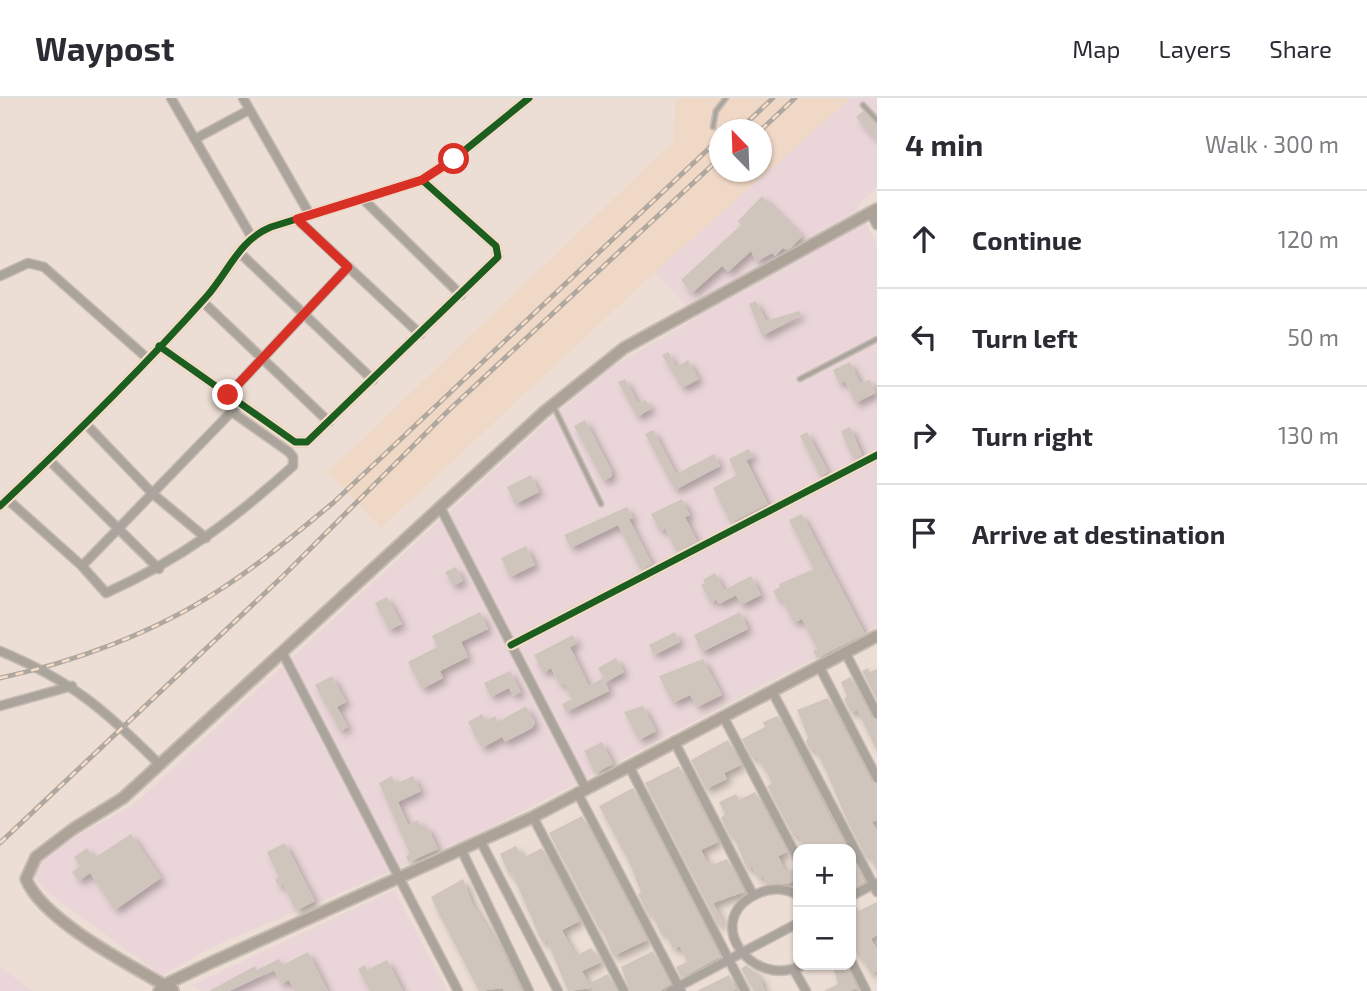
<!DOCTYPE html>
<html lang="en">
<head>
<meta charset="utf-8">
<style>
  :root { --surface:#fff; --page:#f7f7f7; --text:#2b2b33; --muted:#7c7c81; --line:#e1e1e2 }
  body { margin:0; font-family:"Exo 2",sans-serif; background:var(--page); color:var(--text) }
  .controls { position:absolute; right:21px; bottom:21px; display:grid; overflow:hidden; border-radius:14px; box-shadow:0 2px 5px #0004 }
  .controls button { width:63px; height:63px; display:grid; place-items:center; padding:0; border:0; border-bottom:2px solid var(--line); background:var(--surface); color:var(--text); font:35px sans-serif }
  .compass { position:absolute; left:709px; top:21px; width:63px; height:63px; border-radius:50%; background:var(--surface); box-shadow:0 2px 5px #0004; rotate:337deg }
  .stop { position:absolute; width:21px; height:21px; margin:-16px; border:5px solid #d93025; border-radius:50%; background:#fff }
  .stop.end { background:#d93025; border-color:#fff; box-shadow:0 2px 7px #0008 }
  .list { margin:0; padding:0; list-style:none }
  h2 { display:flex; justify-content:space-between; align-items:center; height:91px; margin:0; padding:0 28px; font-size:30px }
  h2 small { font-size:23px; font-weight:400; color:var(--muted) }
  .list li { display:grid; grid-template-columns:46px 1fr auto; gap:21px; align-items:center; box-sizing:border-box; height:98px; padding:0 28px; border-top:2px solid var(--line) }
  .list b { display:block; font-size:26px; white-space:nowrap }
  .list em { font-size:23px; font-style:normal; color:var(--muted) }
  .icon { flex:none; width:38px; height:38px; fill:none; stroke:currentColor; stroke-width:2; stroke-linecap:round; stroke-linejoin:round }
  .map { position:relative; flex:none; width:877px; height:893px; overflow:hidden }
  header { display:flex; align-items:center; gap:42px; box-sizing:border-box; height:98px; padding:0 35px; background:var(--surface); border-bottom:2px solid var(--line) }
  header strong { font-size:33px }
  nav { display:flex; gap:38px; margin-inline-start:auto; font-size:24px }
  main { display:flex }
  aside { flex:1; background:var(--surface) }
  .map>svg:first-child { display:block }
  .built { fill:#f0d8c6; fill-rule:evenodd }
  .industrial { fill:#ead6d8 }
  .building { fill:#cfc5bc; filter:url(#shadow) }
  .lines { fill:none; stroke-linecap:round; stroke-linejoin:round }
  .service-casing { stroke:#c5bbb3; stroke-width:7 }
  .minor-casing { stroke:#c5bbb3; stroke-width:11 }
  .secondary-casing { stroke:#c5bbb3; stroke-width:14 }
  .service { stroke:#aba49c; stroke-width:3.5 }
  .minor { stroke:#aba49c; stroke-width:8 }
  .secondary { stroke:#aca298; stroke-width:10 }
  .rail-casing { stroke:#b0a79e; stroke-width:5 }
  .rail { stroke:#f6ddc9; stroke-width:2.5; stroke-dasharray:8; stroke-linecap:butt }
  .cycleway-casing { stroke:#f6ddc9; stroke-width:11 }
  .cycleway { stroke:#1b5e20; stroke-width:7 }
  .route { stroke:#d93025; stroke-width:9 }
</style>
</head>
<body>
<header>
<strong>Waypost</strong>
<nav><a>Map</a><a>Layers</a><a>Share</a></nav>
</header>
<main>
<div class="map">
<svg width="877" height="893" viewBox="0 0 877 893">
  <defs>
    <filter id="shadow"><feDropShadow dx="4.5" dy="4.5" stdDeviation="3.5" flood-color="#0004"/></filter>
  </defs>
  <rect width="100%" height="100%" fill="#ecded4"/>
  <path class="built" d="M676,0H851L655,174L381,430L328,374L673,44ZM720,32H762V74H720Z"/>
  <g class="industrial">
    <path d="M851,0H877V89L857,108L877,146V528L479,736L212,849L162,878L47,794L33,777L40,759L133,707L543,327L614,267L697,220L655,174Z"/>
    <path d="M394,792L447,893H201L192,887Z"/>
    <path d="M0,869L33,893H0Z"/>
  </g>
  <g class="building">
    <path d="M863,13L877,26V43L856,19Z"/>
    <path d="M762,98L802,138L791,150L786,152L783,150L775,158L772,155L756,164L751,153L728,174L722,168L692,195L681,182L741,127L738,123Z"/>
    <path d="M756,203L766,223L799,213L801,217L762,238L749,206Z"/>
    <path d="M668,254L676,269L688,262L699,281L682,290L662,257Z"/>
    <path d="M850,264L860,285L870,282L876,295L855,305L845,283L839,286L833,272Z"/>
    <path d="M625,281L638,305L645,302L652,310L637,319L618,284Z"/>
    <path d="M585,322L612,374L611,379L603,383L574,328Z"/>
    <path d="M850,329L862,357L853,361L841,333Z"/>
    <path d="M653,332L676,376L714,356L720,368L675,392L645,336Z"/>
    <path d="M807,334L828,374L820,378L800,338Z"/>
    <path d="M749,351L753,359L746,362L768,406L731,425L713,390L737,377L729,361Z"/>
    <path d="M531,377L539,394L515,406L507,389Z"/>
    <path d="M682,401L690,417L685,419L697,443L677,454L665,430L660,433L651,416Z"/>
    <path d="M627,409L633,420L629,421L652,466L641,472L618,427L571,450L564,437Z"/>
    <path d="M802,416L865,536L817,560L813,553L817,551L802,521L794,525L781,500L778,502L773,493L780,489L779,486L814,471L789,422Z"/>
    <path d="M526,448L535,467L510,479L501,460Z"/>
    <path d="M456,469L463,483L453,488L445,474Z"/>
    <path d="M715,475L724,492L751,478L761,497L741,507L736,497L719,506L716,501L711,505L701,487L705,485L703,482Z"/>
    <path d="M387,499L402,526L389,532L375,505Z"/>
    <path d="M480,514L488,531L461,544L468,559L440,573L443,580L422,591L408,564L437,549L432,538Z"/>
    <path d="M740,514L748,531L702,554L694,537Z"/>
    <path d="M675,534L680,544L654,557L649,547Z"/>
    <path d="M573,537L577,545L570,549L589,588L603,580L609,593L566,614L562,606L572,601L564,585L560,587L551,570L543,575L534,557Z"/>
    <path d="M616,560L624,574L606,584L598,570Z"/>
    <path d="M703,561L722,597L697,609L690,597L673,605L659,578Z"/>
    <path d="M868,570L870,574L877,571V602L862,573Z"/>
    <path d="M510,573L521,594L513,598L509,590L491,599L484,585Z"/>
    <path d="M332,578L346,604L337,609L348,629L340,633L315,587Z"/>
    <path d="M851,579L871,619L877,622V653L857,612L851,615L844,601L847,598L841,584Z"/>
    <path d="M828,600L871,683L877,686V722L872,724L877,733V772L869,756L865,758L846,720L824,668L814,650L810,652L806,644L808,639L797,612Z"/>
    <path d="M526,608L535,625L532,630L505,644L502,639L482,650L468,624L482,616L486,623L495,618L498,624Z"/>
    <path d="M643,608L656,633L639,642L624,614Z"/>
    <path d="M778,618L833,726L847,751H806L798,737L794,739L767,688L772,686L766,673L756,658L752,660L742,641L765,629L763,624Z"/>
    <path d="M728,642L741,667L724,675L727,681L706,691L691,662Z"/>
    <path d="M602,644L613,666L595,675L584,653Z"/>
    <path d="M679,668L718,744L701,752L707,764L710,763L712,767L727,761L744,794L713,805L723,825L718,827L645,685Z"/>
    <path d="M392,678L396,686L413,678L421,693L398,704L408,727L418,722L422,731L427,728L438,751L409,764L406,758L410,756L379,685Z"/>
    <path d="M633,690L720,859L681,880L676,869L687,864L680,848L673,851L665,834L661,836L651,814L648,816L638,796L641,794L629,764L599,708Z"/>
    <path d="M755,694L787,754L778,758L786,774L796,770L798,775V781L788,786H767L763,778L758,780L752,768L747,771L733,737L730,738L721,720L725,716L719,704L736,696L739,702Z"/>
    <path d="M582,718L647,842L613,858L602,831L600,832L549,735Z"/>
    <path d="M131,736L161,780L115,812L90,775L79,783L72,774L80,768L74,759L87,750L94,760Z"/>
    <path d="M285,745L315,803L296,813L283,786L278,788L275,781L279,779L267,754Z"/>
    <path d="M516,748L523,760L542,750L580,823L562,832L568,844L576,858L591,850L601,864L582,873L591,890L568,893L547,842L542,844L512,775L509,776L500,756Z"/>
    <path d="M851,758L864,784L851,791Z"/>
    <path d="M463,781L472,805L504,857L521,893H504L503,890L479,893L438,814L431,799Z"/>
    <path d="M877,804V837L871,841L877,852V873L871,876L862,859L859,861L851,840V812L857,809L858,813Z"/>
    <path d="M653,853L670,886L660,893H630L621,869Z"/>
    <path d="M308,854L328,893H295L289,882L281,886L274,872L229,893H209L255,868L257,872L279,861L283,867Z"/>
    <path d="M387,862L403,893H370L358,871L365,867L367,872Z"/>
    <path d="M746,867L759,878L765,893H754L741,871Z"/>
    <path d="M833,867H846L857,890L850,893H824L838,886Z"/>
    <path d="M608,876L617,893H594L590,885Z"/>
    <path d="M729,877L736,891L732,893H697Z"/>
  </g>
  <g class="lines">
    <g class="service-casing">
      <g id="service">
        <path d="M863,7L877,22"/>
        <path d="M713,29L716,13L726,0"/>
        <path d="M800,281L877,241"/>
        <path d="M554,309L601,406"/>
      </g>
    </g>
    <g class="minor-casing">
      <g id="minor">
        <path d="M171,0L251,138"/>
        <path d="M243,0L310,117"/>
        <path d="M195,41L249,12"/>
        <path d="M363,101L461,197"/>
        <path d="M871,116L877,127"/>
        <path d="M297,121L420,236"/>
        <path d="M239,154L373,282"/>
        <path d="M0,178L28,165L44,169L147,260"/>
        <path d="M202,203L329,324"/>
        <path d="M159,248L295,344H307L498,159L496,148L422,82"/>
        <path d="M228,297L348,169"/>
        <path d="M85,325L153,396L206,440"/>
        <path d="M49,362L159,471"/>
        <path d="M7,401L82,468L106,495C181,461 232,423 293,368V359L289,354L232,314"/>
        <path d="M0,408C71,341 142,271 207,198C229,173 239,142 271,129L422,82L454,61L529,0"/>
        <path d="M440,409L585,689"/>
        <path d="M82,468L240,305"/>
        <path d="M511,547L877,357"/>
        <path d="M0,553C72,583 105,612 159,666"/>
        <path d="M282,554L458,893"/>
        <path d="M845,554L877,616"/>
        <path d="M819,568L877,680"/>
        <path d="M772,593L877,794"/>
        <path d="M0,608L72,588"/>
        <path d="M723,618L798,761"/>
        <path d="M674,643L753,797"/>
        <path d="M630,670L745,893"/>
        <path d="M577,694L681,893"/>
        <path d="M533,719L624,893"/>
        <path d="M481,744L558,893"/>
        <path d="M462,753L529,893"/>
        <path d="M798,797C785,790 771,789 757,796C701,821 751,893 803,867"/>
        <path d="M851,798L876,785"/>
        <path d="M851,863L866,893"/>
        <path d="M794,872L806,893"/>
        <path d="M670,893L798,825"/>
      </g>
    </g>
    <g class="secondary-casing">
      <g id="secondary">
        <path d="M173,892C132,868 43,823 26,781L36,759L73,731L123,700L544,314L624,250L877,111"/>
        <path d="M159,893L164,887L210,865L533,719L877,538"/>
      </g>
    </g>
    <use href="#service" class="service"/>
    <use href="#minor" class="minor"/>
    <use href="#secondary" class="secondary"/>
    <g class="rail-casing">
      <g id="rail">
        <path d="M739,32L773,0"/>
        <path d="M761,32L795,0"/>
        <path d="M0,580C74,564 154,535 218,493C259,467 295,436 333,405L720,40"/>
        <path d="M0,745L283,478L449,312L720,60"/>
      </g>
    </g>
    <use href="#rail" class="rail"/>
    <g class="cycleway-casing">
      <g id="cycleway">
        <path d="M159,248L295,344H307L498,159L496,148L422,82"/>
        <path d="M0,408C71,341 142,271 207,198C229,173 239,142 271,129L422,82L454,61L529,0"/>
        <path d="M511,547L877,357"/>
      </g>
    </g>
    <use href="#cycleway" class="cycleway"/>
  </g>
  <g class="lines">
    <path class="route" d="M228,297L348,169L297,121L422,82L454,61"/>
  </g>
</svg>
<div class="controls">
<button>+</button>
<button>−</button>
</div>
<svg class="compass" viewBox="-18 -18 36 36"><path d="M0-13l5 13h-10z" fill="#e53935"/><path d="M0 13l5-13h-10z" fill="#7c7c81"/></svg>
<div class="stop" style="left:454px;top:61px"></div>
<div class="stop end" style="left:228px;top:297px"></div>
</div>
<aside>
<h2>4 min<small>Walk · 300 m</small></h2>
<ul class="list">
<li><svg class="icon" aria-label="ahead" viewBox="0 0 24 24"><path d="M12 20V5M6 11l6-6 6 6"/></svg><div><b>Continue</b></div><em>120 m</em></li>
<li><svg class="icon" aria-label="left" viewBox="0 0 24 24"><path d="M17 20v-9H6M10 6l-5 5 5 5"/></svg><div><b>Turn left</b></div><em>50 m</em></li>
<li><svg class="icon" aria-label="right" viewBox="0 0 24 24"><path d="M7 20v-9h11M14 6l5 5-5 5"/></svg><div><b>Turn right</b></div><em>130 m</em></li>
<li><svg class="icon" aria-label="arrive" viewBox="0 0 24 24"><path d="M6 21V4h12l-3 4 3 4H6"/></svg><div><b>Arrive at destination</b></div></li>
</ul>
</aside>
</main>
</body>
</html>
